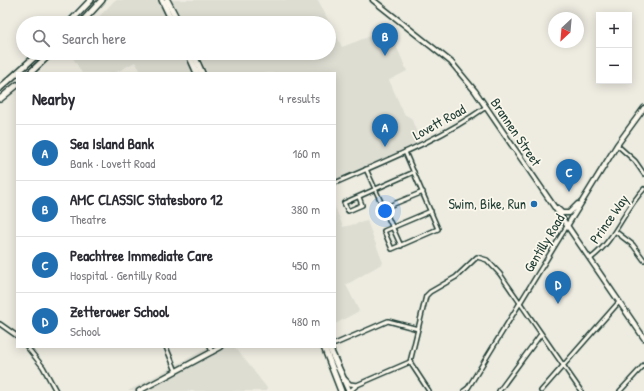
<!DOCTYPE html>
<html lang="en">
<head>
<meta charset="utf-8">
<style>
  :root { --surface:#fff; --page:#f2f2f3; --text:#2b2b33; --muted:#7c7c81; --line:#e1e1e2; --accent:#1f6fb2 }
  body { margin:0; font-family:"Patrick Hand",sans-serif; background:var(--page); color:var(--text) }
  .controls { position:absolute; right:12px; top:12px; display:grid; overflow:hidden; border-radius:0px; box-shadow:0 2px 10px #0003 }
  .controls button { width:36px; height:36px; display:grid; place-items:center; padding:0; border:0; border-bottom:1px solid var(--line); background:var(--surface); color:var(--text); font:20px sans-serif }
  .compass { position:absolute; left:548px; top:12px; width:36px; height:36px; border-radius:50%; background:var(--surface); box-shadow:0 2px 10px #0003; rotate:206deg }
  .you { position:absolute; left:385px; top:211px; width:14px; height:14px; margin:-10px; border:3px solid #fff; border-radius:50%; background:#1a73e8; box-shadow:0 0 0 6px #1a73e833 }
  .badge { display:grid; place-items:center; width:26px; height:26px; border-radius:50%; background:var(--accent); color:#fff; font-size:13px; font-weight:700 }
  .pin { position:absolute; translate:-50% -33px; filter:drop-shadow(0 1px 2px #0008) }
  .pin::after { content:''; position:absolute; top:21px; width:14px; height:12px; background:inherit; clip-path:polygon(0 0,100% 0,50% 100%) }
  .list { margin:0; padding:0; list-style:none }
  h2 { display:flex; justify-content:space-between; align-items:center; height:52px; margin:0; padding:0 16px; font-size:17px }
  h2 small { font-size:13px; font-weight:400; color:var(--muted) }
  .list li { display:grid; grid-template-columns:26px 1fr auto; gap:12px; align-items:center; box-sizing:border-box; height:56px; padding:0 16px; border-top:1px solid var(--line) }
  .list b { display:block; font-size:15px; white-space:nowrap }
  .list p { margin:0; font-size:13px; white-space:nowrap; color:var(--muted) }
  .list em { font-size:13px; font-style:normal; color:var(--muted) }
  .icon { flex:none; width:22px; height:22px; fill:none; stroke:currentColor; stroke-width:2; stroke-linecap:round; stroke-linejoin:round }
  .map { position:relative; flex:none; width:644px; height:391px; overflow:hidden }
  .search { position:absolute; background:var(--surface); box-shadow:0 2px 10px #0003; left:16px; top:16px; width:320px; height:44px; display:flex; align-items:center; gap:10px; box-sizing:border-box; padding:0 14px; border-radius:22px; color:var(--muted); font-size:15px }
  .panel { position:absolute; background:var(--surface); box-shadow:0 2px 10px #0003; left:16px; top:72px; width:320px; height:276px; border-radius:0px }
  .map>svg:first-child { display:block }
  .built { fill:#ddddd2 }
  .lines { fill:none; stroke-linecap:round; stroke-linejoin:round }
  .minor-casing { stroke:#1f3d34; stroke-width:6 }
  .tertiary-casing { stroke:#1f3d34; stroke-width:7 }
  .primary-casing { stroke:#1f3d34; stroke-width:8 }
  .trunk-casing { stroke:#1f3d34; stroke-width:8 }
  .minor { stroke:#fbf7ec; stroke-width:3 }
  .tertiary { stroke:#fbf7ec; stroke-width:4 }
  .primary { stroke:#fbf7ec; stroke-width:5 }
  .trunk { stroke:#fbf7ec; stroke-width:5 }
  .poi-dot { fill:#1f6fb2; stroke:#fbf7ec; stroke-width:1.5 }
  .labels { text-anchor:middle; stroke-width:3.5; stroke-linejoin:round; paint-order:stroke }
  .street-label { font-size:14px; fill:#1f3d34; stroke:#fbf7ec }
  .poi-label { font-size:14px; fill:#1f3d34; stroke:#fbf7ec; text-anchor:end }
</style>
</head>
<body>
<div class="map">
<svg width="644" height="391" viewBox="0 0 644 391">
  <rect width="100%" height="100%" fill="#eeece1"/>
  <filter id="ink" filterUnits="userSpaceOnUse"><feTurbulence type="fractalNoise" baseFrequency=".025" numOctaves="2"/><feDisplacementMap in="SourceGraphic" scale="8" xChannelSelector="R" yChannelSelector="G"/><feConvolveMatrix kernelMatrix="1 2 1 2 8 2 1 2 1" color-interpolation-filters="sRGB"/></filter>
  <g filter="url(#ink)">
    <g class="built">
      <path d="M115,0H159L170,23H93Z"/>
      <path d="M171,0H318L342,47L389,29L407,71L389,80L404,114L411,118L422,145L335,183V73H207L198,53H329V23H183Z"/>
      <path d="M70,53H184L194,73H142L135,62L115,73H82Z"/>
      <path d="M335,207L343,227L367,221L383,263L346,285L359,311L335,324Z"/>
      <path d="M209,347H235L267,388L266,391H128Z"/>
    </g>
    <g class="lines">
      <g class="minor-casing">
        <g id="minor">
          <path d="M617,145L635,161L644,174"/>
          <path d="M405,152L438,229L392,249L384,231L431,211"/>
          <path d="M366,169L401,246"/>
          <path d="M335,183C387,160 439,140 486,107"/>
          <path d="M359,197L362,205L348,211L344,203L414,172"/>
          <path d="M384,208L423,192"/>
          <path d="M616,232L633,245L644,260"/>
          <path d="M590,259C615,241 623,211 644,189"/>
          <path d="M0,324L17,336"/>
          <path d="M335,344L388,321L418,329"/>
          <path d="M27,347L43,367L56,391"/>
          <path d="M166,347L176,371"/>
          <path d="M210,347L212,352"/>
          <path d="M410,362L426,296L430,292L456,277L477,257L487,260L500,274L581,391"/>
          <path d="M410,362L429,391"/>
          <path d="M345,379L350,384L357,385"/>
          <path d="M350,391L357,385L410,362"/>
          <path d="M464,391L468,388L567,226"/>
          <path d="M499,391L541,334"/>
          <path d="M541,391L619,302"/>
          <path d="M620,391L644,365"/>
        </g>
      </g>
      <g class="tertiary-casing">
        <g id="tertiary">
          <path d="M373,0L451,62L475,91L644,338"/>
          <path d="M557,208L562,213H569L578,204"/>
          <path d="M567,226L617,145L644,108"/>
          <path d="M139,391L221,347"/>
        </g>
      </g>
      <g class="primary-casing">
        <g id="primary">
          <path d="M162,0L173,23"/>
          <path d="M167,0L179,23"/>
          <path d="M188,53L197,73"/>
          <path d="M193,53L202,73"/>
          <path d="M324,347L341,391"/>
          <path d="M329,347L349,391"/>
        </g>
      </g>
      <g class="trunk-casing">
        <g id="trunk">
          <path d="M69,23L91,0"/>
          <path d="M81,23L102,0"/>
          <path d="M17,73L39,53"/>
          <path d="M30,73L51,53"/>
          <path d="M0,88L17,73"/>
          <path d="M0,99L17,85"/>
        </g>
      </g>
      <use href="#minor" class="minor"/>
      <use href="#tertiary" class="tertiary"/>
      <use href="#primary" class="primary"/>
      <use href="#trunk" class="trunk"/>
    </g>
  </g>
  <circle class="poi-dot" cx="534" cy="204" r="4"/>
  <g class="labels">
    <g class="street-label">
      <text transform="translate(439 122) rotate(-29)" y="5">Lovett Road</text>
      <text transform="translate(516 132) rotate(56)" y="5">Brannen Street</text>
      <text transform="translate(609 219) rotate(-55)" y="5">Prince Way</text>
      <text transform="translate(544 243) rotate(-59)" y="5">Gentilly Road</text>
    </g>
    <g class="poi-label">
      <text x="526" y="209">Swim, Bike, Run</text>
    </g>
  </g>
</svg>
<div class="controls">
<button>+</button>
<button>−</button>
</div>
<svg class="compass" viewBox="-18 -18 36 36"><path d="M0-13l5 13h-10z" fill="#e53935"/><path d="M0 13l5-13h-10z" fill="#7c7c81"/></svg>
<div class="you"></div>
<div class="pin badge" style="left:385px;top:147px">A</div>
<div class="pin badge" style="left:385px;top:56px">B</div>
<div class="pin badge" style="left:569px;top:192px">C</div>
<div class="pin badge" style="left:558px;top:304px">D</div>
<div class="search"><svg class="icon" aria-label="search" viewBox="0 0 24 24"><circle cx="10" cy="10" r="6"/><path d="M15 15l6 6"/></svg>Search here</div>
<section class="panel">
<h2>Nearby<small>4 results</small></h2>
<ul class="list">
<li><span class="badge">A</span><div><b>Sea Island Bank</b><p>Bank · Lovett Road</p></div><em>160 m</em></li>
<li><span class="badge">B</span><div><b>AMC CLASSIC Statesboro 12</b><p>Theatre</p></div><em>380 m</em></li>
<li><span class="badge">C</span><div><b>Peachtree Immediate Care</b><p>Hospital · Gentilly Road</p></div><em>450 m</em></li>
<li><span class="badge">D</span><div><b>Zetterower School</b><p>School</p></div><em>480 m</em></li>
</ul>
</section>
</div>
</body>
</html>
